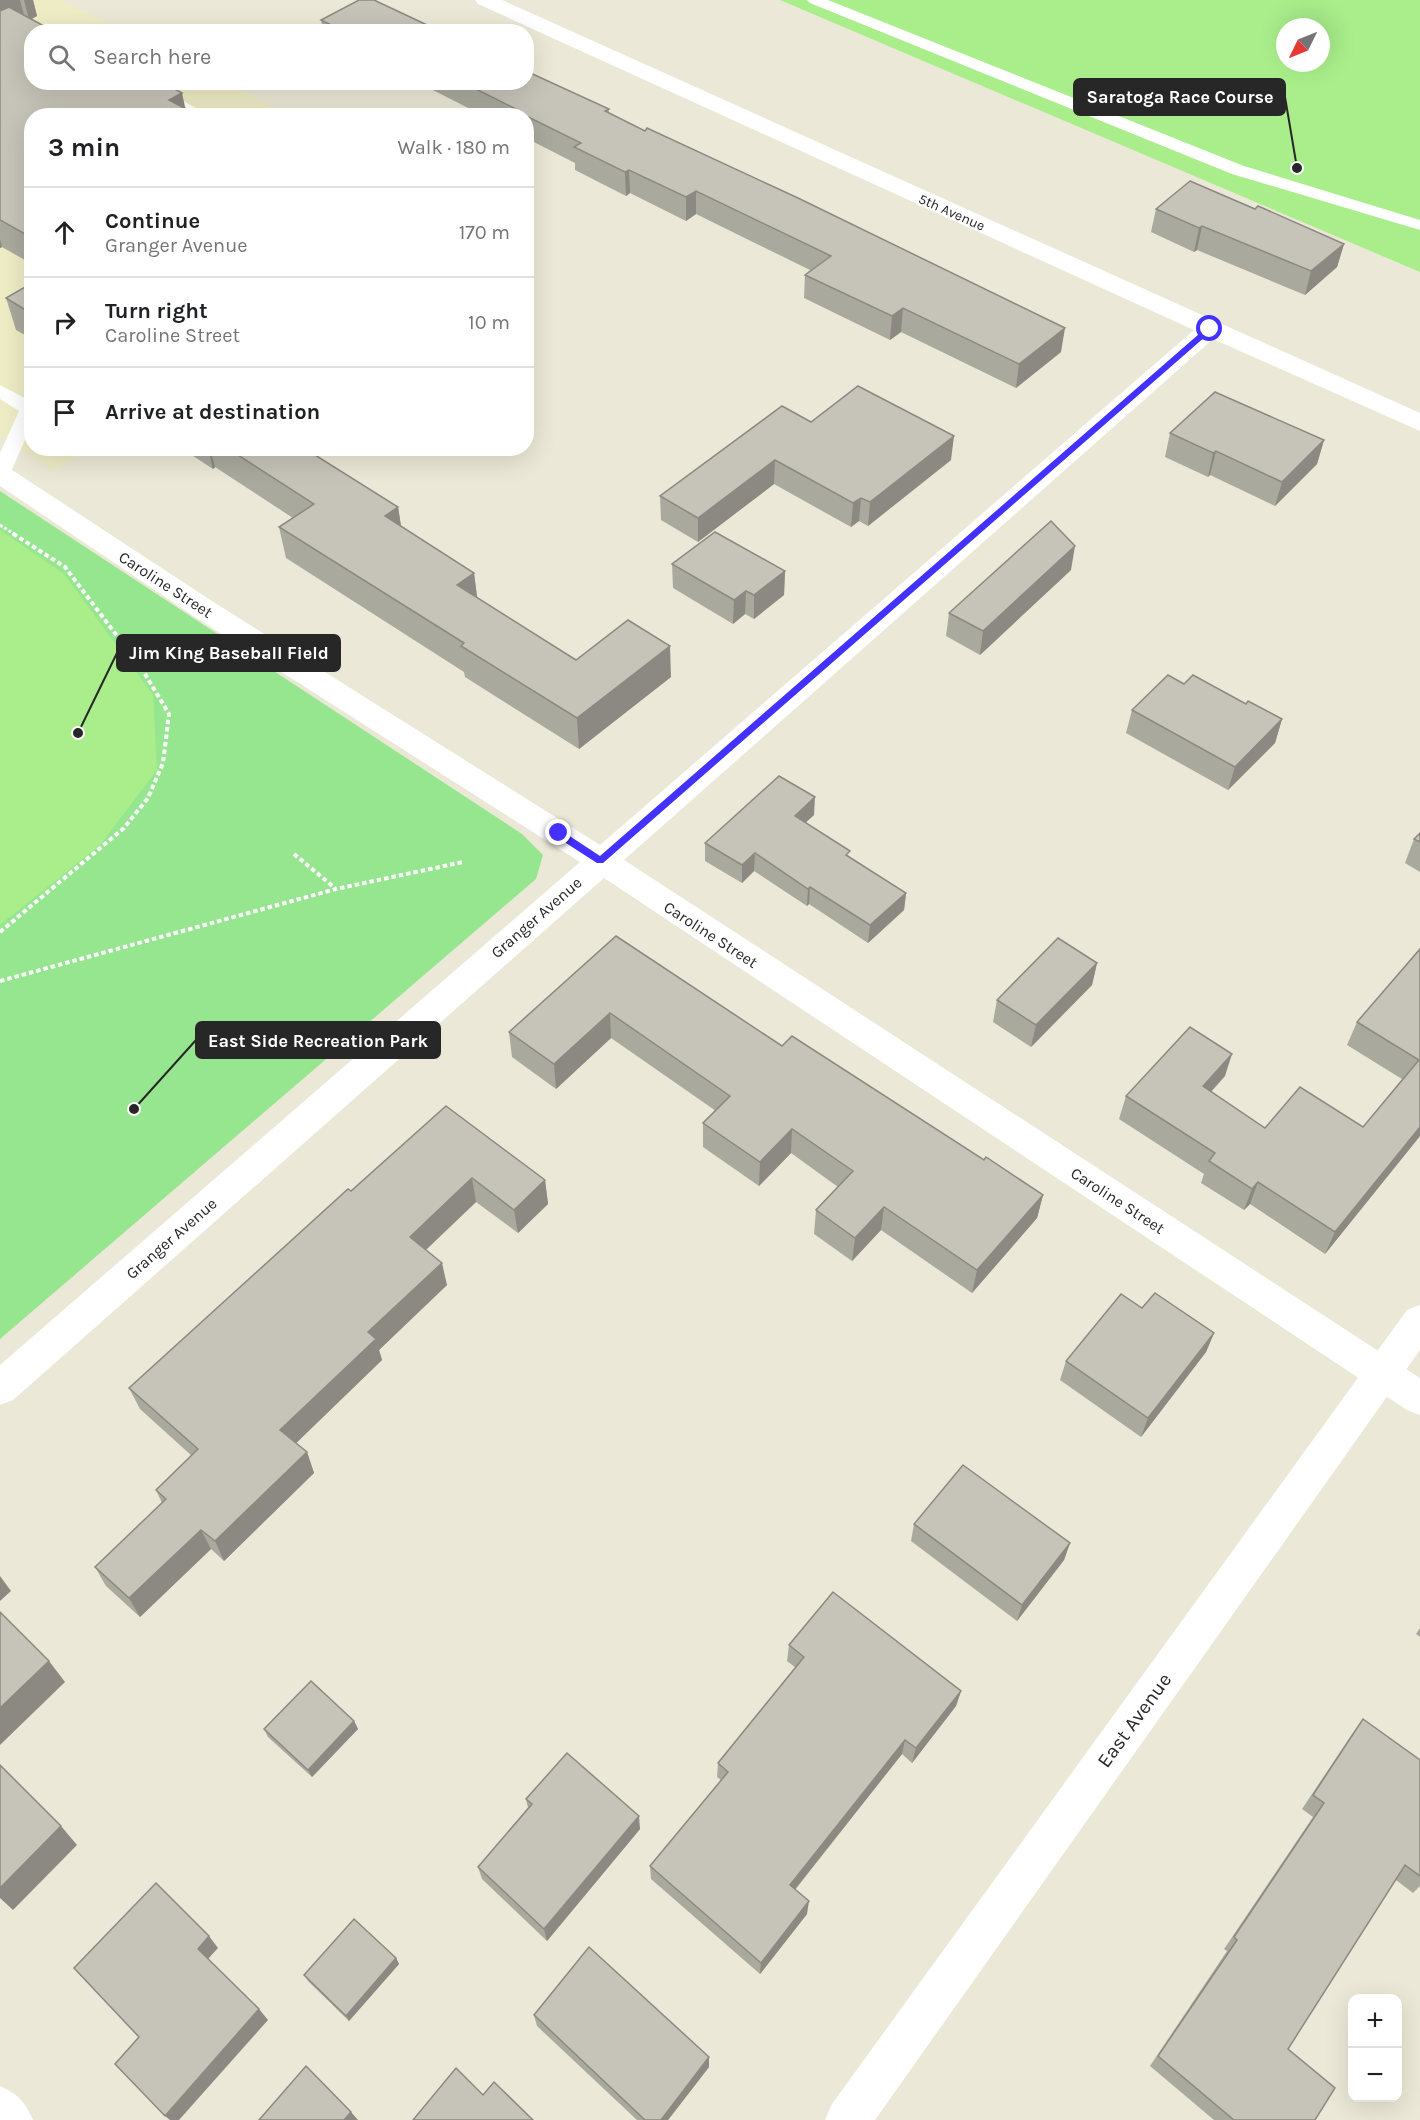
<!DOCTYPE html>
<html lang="en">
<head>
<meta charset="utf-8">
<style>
  :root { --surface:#fff; --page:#f2f2f2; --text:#202124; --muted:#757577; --line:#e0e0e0 }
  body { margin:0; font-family:Karla,sans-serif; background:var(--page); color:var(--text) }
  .controls { position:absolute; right:18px; bottom:18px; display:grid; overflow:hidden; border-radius:12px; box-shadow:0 6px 24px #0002 }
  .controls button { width:54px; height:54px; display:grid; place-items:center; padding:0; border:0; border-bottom:2px solid var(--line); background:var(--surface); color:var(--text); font:30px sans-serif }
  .compass { position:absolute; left:1276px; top:18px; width:54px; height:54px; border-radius:50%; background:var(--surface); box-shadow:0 6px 24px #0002; rotate:227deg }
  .stop { position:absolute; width:18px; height:18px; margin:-14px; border:4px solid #4331ff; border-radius:50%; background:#fff }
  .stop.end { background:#4331ff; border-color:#fff; box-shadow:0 2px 6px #0008 }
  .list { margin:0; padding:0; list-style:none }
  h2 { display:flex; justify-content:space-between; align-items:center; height:78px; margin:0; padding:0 24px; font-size:26px }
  h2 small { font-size:20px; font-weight:400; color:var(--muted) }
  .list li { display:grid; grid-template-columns:39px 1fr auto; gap:18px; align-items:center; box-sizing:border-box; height:90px; padding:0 24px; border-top:2px solid var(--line) }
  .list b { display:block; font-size:22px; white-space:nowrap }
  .list p { margin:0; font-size:20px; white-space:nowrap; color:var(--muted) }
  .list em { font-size:20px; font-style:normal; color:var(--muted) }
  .icon { flex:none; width:33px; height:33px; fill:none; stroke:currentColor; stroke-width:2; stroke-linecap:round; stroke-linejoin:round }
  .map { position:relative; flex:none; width:1420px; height:2120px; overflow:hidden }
  .search { position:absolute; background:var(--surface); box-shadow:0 6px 24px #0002; left:24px; top:24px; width:510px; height:66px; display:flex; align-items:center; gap:15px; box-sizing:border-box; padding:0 21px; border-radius:24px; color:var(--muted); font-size:22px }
  .panel { position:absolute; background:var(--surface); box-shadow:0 6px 24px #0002; left:24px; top:108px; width:510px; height:348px; border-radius:24px }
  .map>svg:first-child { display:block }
  .education { fill:#eeecc5 }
  .green { fill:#96e690 }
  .pitch { fill:#a9ee8b; fill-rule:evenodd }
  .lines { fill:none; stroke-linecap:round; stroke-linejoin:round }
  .path-far1 { stroke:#fff; stroke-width:3; stroke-dasharray:3 2; stroke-linecap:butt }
  .path { stroke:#fff; stroke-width:4; stroke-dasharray:4.5 3; stroke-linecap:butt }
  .service { fill:#fff; fill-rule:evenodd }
  .minor { fill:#fff; fill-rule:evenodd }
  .tertiary { fill:#fff; fill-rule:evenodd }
  .wall { fill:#aaa99e }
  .shaded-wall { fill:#8b8981 }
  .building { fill:#c6c4b8; stroke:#8b8981; stroke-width:1.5 }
  .route { fill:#4331ff }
  .labels { text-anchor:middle; stroke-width:4.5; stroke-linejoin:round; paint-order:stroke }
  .far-street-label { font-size:14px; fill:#272727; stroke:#fff }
  .street-label { font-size:16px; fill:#272727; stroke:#fff }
  .near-street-label { font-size:20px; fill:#272727; stroke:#fff }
  .leader { fill:none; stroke:#272727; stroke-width:2 }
  .callout-dot { fill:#272727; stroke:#fff; stroke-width:2 }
  .callout { fill:#272727; stroke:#272727; stroke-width:2 }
  .callout-label { font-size:18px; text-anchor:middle; font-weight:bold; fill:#fff }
</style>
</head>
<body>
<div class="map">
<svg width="1420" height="2120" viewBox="0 0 1420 2120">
  <rect width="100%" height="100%" fill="#ebe8d7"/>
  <path class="education" d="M23,0H61L124,31L32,32V82L226,83L291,115L32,116V448L89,449L54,471L0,436V11Z"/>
  <path class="green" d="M0,491L522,834L543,855L536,879L0,1339Z"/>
  <g class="pitch">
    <path d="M780,0H1420V272ZM1285,27H1321V63H1285Z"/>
    <path d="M0,530L64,574L153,695L157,770L100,845L0,925Z"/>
  </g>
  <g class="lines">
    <path class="path-far1" d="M0,525L14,534"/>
    <g class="path">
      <path d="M294,854L335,888"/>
      <path d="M0,932L124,828L148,798L163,763L169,714L142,669L65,567L12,533"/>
      <path d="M0,981L336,889L463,862"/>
    </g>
    <g class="service">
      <path d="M807,0H828L1244,166L1420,220V230L1232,174L810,3Z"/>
      <path d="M129,82H150L210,116H189Z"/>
      <path d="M0,385L32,402V424L10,474L7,478L0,480V453L19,411L0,399Z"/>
    </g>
    <g class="minor">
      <path d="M475,0H502L1420,413V431L1213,339L624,860L1420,1378V1415L1407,1410L604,878L13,1400L0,1405V1365L580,862L195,617L0,486V466L9,468L215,603L600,845L1194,330L478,4Z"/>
      <path d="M0,2086C18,2094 25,2102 33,2120H0Z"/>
    </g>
    <path class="tertiary" d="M1420,1305V1350L875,2120H825L832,2104L1407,1310Z"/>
  </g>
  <g class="wall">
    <path d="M0,0H33L37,16L32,19V264L2,247L0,248Z"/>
    <path d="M321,20L442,32H323Z"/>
    <path d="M417,82H526L609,109V113L1061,352L1016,388L901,332L890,340L804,298L805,275L810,270L696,214L686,221L630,193L626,196L575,170V163L526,138V116H484Z"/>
    <path d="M1156,209H1255L1344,244L1337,267L1305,295L1197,250L1194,252L1151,232Z"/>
    <path d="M32,283V339L16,330L6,298Z"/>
    <path d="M811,422L951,460L868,526L859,521L851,527L774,484L698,542L661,520L660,496Z"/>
    <path d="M1170,433L1324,440L1317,464L1275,506L1210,475L1208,477L1165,457Z"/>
    <path d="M181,448H304L398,507L401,526L474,573L477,598L576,660L671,677L579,749L465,677L464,672L286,558L279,527L293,518L215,467L213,469Z"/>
    <path d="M672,564L785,571L784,595L754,619L745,614L733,624L673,588Z"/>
    <path d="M1071,570L980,655L946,636L949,613Z"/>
    <path d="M1246,704L1282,719L1275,743L1228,790L1126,733L1132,710Z"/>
    <path d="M814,815L805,823L850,857L906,893L904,910L868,943L809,904L807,906L754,871L742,883L705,861V843Z"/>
    <path d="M1420,833V872L1405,863L1414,839Z"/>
    <path d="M616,936L782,1046L1043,1195L1037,1218L972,1293L881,1230L852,1261L814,1234L816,1210L838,1187L791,1153L759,1186L703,1147V1123L716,1111L611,1038L556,1089L512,1057L509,1032Z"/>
    <path d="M1420,949V1136L1325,1254L1250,1204L1244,1210L1201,1183L1204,1174L1119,1119L1126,1096L1225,1076L1211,1092L1265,1128L1363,1127L1402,1079L1347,1045L1357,1022Z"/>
    <path d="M1097,963L1092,985L1031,1047L993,1022L997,1000Z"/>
    <path d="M446,1106L545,1180L548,1204L518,1233L476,1202L426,1250L447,1285L379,1350L382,1360L296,1443L307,1452L314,1473L224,1561L211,1549L140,1617L106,1586L95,1567L162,1503L156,1490L192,1456L140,1409L129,1388L351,1191Z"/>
    <path d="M1214,1333L1206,1352L1141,1437L1060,1380L1066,1361Z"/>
    <path d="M914,1524L1070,1543L1064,1560L1017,1621L911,1541Z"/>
    <path d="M1420,1628V1637L1416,1634Z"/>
    <path d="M789,1645L961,1691L956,1706L912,1763L902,1754L795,1890L807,1914L760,1974L651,1879L650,1866L721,1780L717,1777L718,1763L796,1668L787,1661Z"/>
    <path d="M1363,1719L1420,1760V1886L1413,1893L1396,1880L1288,2049L1315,2120H1214L1150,2066L1227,1951L1224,1949L1313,1817L1302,1809L1352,1734Z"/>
    <path d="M354,1721L358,1729L312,1777L268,1737L264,1729Z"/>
    <path d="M526,1799L640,1829L547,1941L482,1879L478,1867L528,1808Z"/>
    <path d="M396,1958L399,1964L349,2021L308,1981L304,1975Z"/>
    <path d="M534,2015L709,2067L668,2120H637L537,2026Z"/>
  </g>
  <g class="shaded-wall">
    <path d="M0,0H20L25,19L0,31Z"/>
    <path d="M24,0H33L37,16L29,20Z"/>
    <path d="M182,93L187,116L169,100Z"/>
    <path d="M629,170L630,193L626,196L625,172Z"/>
    <path d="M696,191V214L686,221V197Z"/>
    <path d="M1202,226L1197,250L1194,252L1199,228Z"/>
    <path d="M0,239L2,247L0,248Z"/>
    <path d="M1344,244L1337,267L1305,295L1311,271Z"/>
    <path d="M903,308L901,332L890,340L892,316Z"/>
    <path d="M1065,328L1061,352L1016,388L1019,364Z"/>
    <path d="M954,436L951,460L868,526L870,502Z"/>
    <path d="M1324,440L1317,464L1275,506L1282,482Z"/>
    <path d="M208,448H210L215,467L213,469Z"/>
    <path d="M1216,451L1210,475L1208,477L1213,453Z"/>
    <path d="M775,460L774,484L698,542V518Z"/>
    <path d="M861,498L859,521L851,527L853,503Z"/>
    <path d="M398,507L403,539L385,516Z"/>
    <path d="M1075,546L1071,570L980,655L983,631Z"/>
    <path d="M785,571L784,595L754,619V595Z"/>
    <path d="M474,573L478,604L457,585Z"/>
    <path d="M746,591L745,614L733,624L734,600Z"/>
    <path d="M670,646L671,677L579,749L577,718Z"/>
    <path d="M1282,719L1275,743L1228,790L1235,767Z"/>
    <path d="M815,797L814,815L794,833L795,816Z"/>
    <path d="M755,853L754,871L742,883V865Z"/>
    <path d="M810,887L809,904L807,906L808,889Z"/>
    <path d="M906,893L904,910L868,943L870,925Z"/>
    <path d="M1097,963L1092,985L1031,1047L1036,1025Z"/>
    <path d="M610,1013L611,1038L556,1089L554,1064Z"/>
    <path d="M1232,1054L1225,1076L1195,1109L1203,1086Z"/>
    <path d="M1420,1127V1136L1325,1254L1335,1232Z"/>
    <path d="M792,1129L791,1153L759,1186L760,1162Z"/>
    <path d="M472,1178L476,1202L415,1260L410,1237Z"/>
    <path d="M545,1180L548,1204L518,1233L514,1210Z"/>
    <path d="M1258,1182L1250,1204L1244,1210L1252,1189Z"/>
    <path d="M1043,1195L1037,1218L972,1293L977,1270Z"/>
    <path d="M884,1207L881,1230L852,1261L855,1238Z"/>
    <path d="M442,1263L447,1285L379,1350L382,1360L288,1451L280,1430L368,1332Z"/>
    <path d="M1214,1333L1206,1352L1141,1437L1148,1418Z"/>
    <path d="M307,1452L314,1473L224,1561L215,1541Z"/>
    <path d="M201,1530L211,1549L140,1617L129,1598Z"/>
    <path d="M1070,1543L1064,1560L1017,1621L1022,1605Z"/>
    <path d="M0,1576L11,1591L0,1601Z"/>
    <path d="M49,1661L65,1682L0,1745V1708Z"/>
    <path d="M961,1691L956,1706L912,1763L916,1748Z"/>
    <path d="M354,1721L358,1729L312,1777L308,1770Z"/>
    <path d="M905,1740L902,1754L788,1898L790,1885Z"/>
    <path d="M639,1816L640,1829L547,1941L544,1929Z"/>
    <path d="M61,1826L77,1845L13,1910L0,1898V1888Z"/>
    <path d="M809,1901L807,1914L760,1974L761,1963Z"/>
    <path d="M209,1936L218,1948L207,1960L198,1949Z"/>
    <path d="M396,1958L399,1964L349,2021L346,2016Z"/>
    <path d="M259,2009L268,2020L179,2120H170L165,2116Z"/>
    <path d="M709,2057V2067L668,2120H661Z"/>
    <path d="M351,2112L358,2120H344Z"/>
  </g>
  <g class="building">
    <path d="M359,0H374L442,32H345L321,20Z"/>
    <path d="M9,7L55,32H32V82H162L182,93L169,100L199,116H32V238L0,220V11Z"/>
    <path d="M526,71L609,109L605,111L645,131L647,128L798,198L1065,328L1019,364L903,308L892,316L805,275L831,256L696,191L686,197L629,170L625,172L574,147L581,143L512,109L514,108L462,82H526Z"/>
    <path d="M1190,181L1255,209L1258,206L1344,244L1311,271L1202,226L1199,228L1156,209Z"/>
    <path d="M32,283V314L6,298Z"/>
    <path d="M858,386L954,436L870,502L861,498L853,503L775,460L698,518L660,496L782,406L811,422Z"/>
    <path d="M1215,392L1324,440L1282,482L1216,451L1213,453L1170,433Z"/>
    <path d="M227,448H304L398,507L385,516L474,573L457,585L576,660L628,620L670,646L577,718L461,646L464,643L279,527L314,504Z"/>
    <path d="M1051,521L1075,546L983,631L949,613Z"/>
    <path d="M715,532L785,571L754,595L746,591L734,600L672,564Z"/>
    <path d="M1168,675L1184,684L1193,675L1246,704L1248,701L1282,719L1235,767L1132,710Z"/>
    <path d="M779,776L815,797L795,816L850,851L846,855L906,893L870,925L810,887L808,889L755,853L742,865L705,843Z"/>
    <path d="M1420,833V842L1414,839Z"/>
    <path d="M616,936L782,1046L792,1036L984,1160L986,1157L1043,1195L977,1270L884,1207L855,1238L816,1210L853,1171L792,1129L760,1162L703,1123L730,1096L610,1013L554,1064L509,1032Z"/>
    <path d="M1058,938L1097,963L1036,1025L997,1000Z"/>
    <path d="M1420,949V1127L1335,1232L1258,1182L1252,1189L1209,1161L1215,1153L1126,1096L1190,1027L1232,1054L1203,1086L1265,1128L1300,1087L1363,1127L1419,1060L1357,1022Z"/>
    <path d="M446,1106L545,1180L514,1210L472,1178L410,1237L442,1263L368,1332L376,1339L280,1430L307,1452L215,1541L201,1530L129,1598L95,1567L166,1499L156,1490L198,1449L129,1388L348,1189L351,1191Z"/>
    <path d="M1155,1293L1214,1333L1148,1418L1066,1361L1121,1294L1142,1308Z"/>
    <path d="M963,1465L1070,1543L1022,1605L914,1524Z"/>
    <path d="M833,1592L961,1691L916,1748L905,1740L790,1885L809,1901L761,1963L650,1866L728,1772L718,1763L804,1657L789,1645Z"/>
    <path d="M0,1612L49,1661L0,1708Z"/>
    <path d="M311,1681L354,1721L308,1770L264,1729Z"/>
    <path d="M1363,1719L1420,1760V1876L1405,1865L1288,2049L1335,2088L1315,2120H1234L1158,2056L1237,1940L1234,1937L1324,1803L1313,1795Z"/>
    <path d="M567,1753L639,1816L544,1929L478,1867L532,1804L526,1799Z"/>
    <path d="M0,1765L61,1826L0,1888Z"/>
    <path d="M156,1883L209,1936L198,1949L259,2009L165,2116L115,2064L139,2037L74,1968Z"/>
    <path d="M354,1919L396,1958L346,2016L304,1975Z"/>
    <path d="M589,1947L709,2057L661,2120H645L534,2015Z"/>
    <path d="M306,2066L351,2112L344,2120H259Z"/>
    <path d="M456,2068L483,2095L494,2082L533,2120H413Z"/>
  </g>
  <path class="route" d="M1207,327L1214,329L603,863H597L555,836V831H562L600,856Z"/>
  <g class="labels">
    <g class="far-street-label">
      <text transform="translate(952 212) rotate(24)" y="5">5th Avenue</text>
    </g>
    <g class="street-label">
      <text transform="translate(166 584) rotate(33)" y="6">Caroline Street</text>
      <text transform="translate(536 917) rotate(-41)" y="6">Granger Avenue</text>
      <text transform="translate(711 934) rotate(33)" y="6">Caroline Street</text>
      <text transform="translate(1118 1200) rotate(33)" y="6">Caroline Street</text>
      <text transform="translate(171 1238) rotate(-41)" y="6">Granger Avenue</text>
    </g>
    <g class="near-street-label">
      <text transform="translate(1134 1720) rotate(-54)" y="7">East Avenue</text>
    </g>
  </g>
  <path class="leader" d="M1297 168L1285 97M78 733L117 653M134 1109L196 1040"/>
  <g class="callout-dot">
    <circle cx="1297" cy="168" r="6"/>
    <circle cx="78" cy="733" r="6"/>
    <circle cx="134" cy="1109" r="6"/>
  </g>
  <g class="callout">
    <rect x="1074" y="79" width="211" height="36" rx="6"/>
    <rect x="117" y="635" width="223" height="36" rx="6"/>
    <rect x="196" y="1022" width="244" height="36" rx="6"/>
  </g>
  <g class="callout-label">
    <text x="1180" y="103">Saratoga Race Course</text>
    <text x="229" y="659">Jim King Baseball Field</text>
    <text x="318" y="1047">East Side Recreation Park</text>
  </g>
</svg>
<div class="controls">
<button>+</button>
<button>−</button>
</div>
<svg class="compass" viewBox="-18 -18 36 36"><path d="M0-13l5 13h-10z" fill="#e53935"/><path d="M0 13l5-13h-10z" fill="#757577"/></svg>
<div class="stop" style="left:1210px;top:329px"></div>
<div class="stop end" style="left:559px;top:833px"></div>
<div class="search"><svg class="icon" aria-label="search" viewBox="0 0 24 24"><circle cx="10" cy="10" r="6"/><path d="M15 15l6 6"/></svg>Search here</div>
<section class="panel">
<h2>3 min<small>Walk · 180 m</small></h2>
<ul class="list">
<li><svg class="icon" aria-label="ahead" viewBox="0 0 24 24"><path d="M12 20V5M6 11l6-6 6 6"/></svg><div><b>Continue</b><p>Granger Avenue</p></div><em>170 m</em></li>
<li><svg class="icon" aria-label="right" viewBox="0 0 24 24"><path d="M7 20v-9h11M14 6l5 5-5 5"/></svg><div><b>Turn right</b><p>Caroline Street</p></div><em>10 m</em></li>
<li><svg class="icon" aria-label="arrive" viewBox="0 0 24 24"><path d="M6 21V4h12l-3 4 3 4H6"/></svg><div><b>Arrive at destination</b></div></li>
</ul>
</section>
</div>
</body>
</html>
